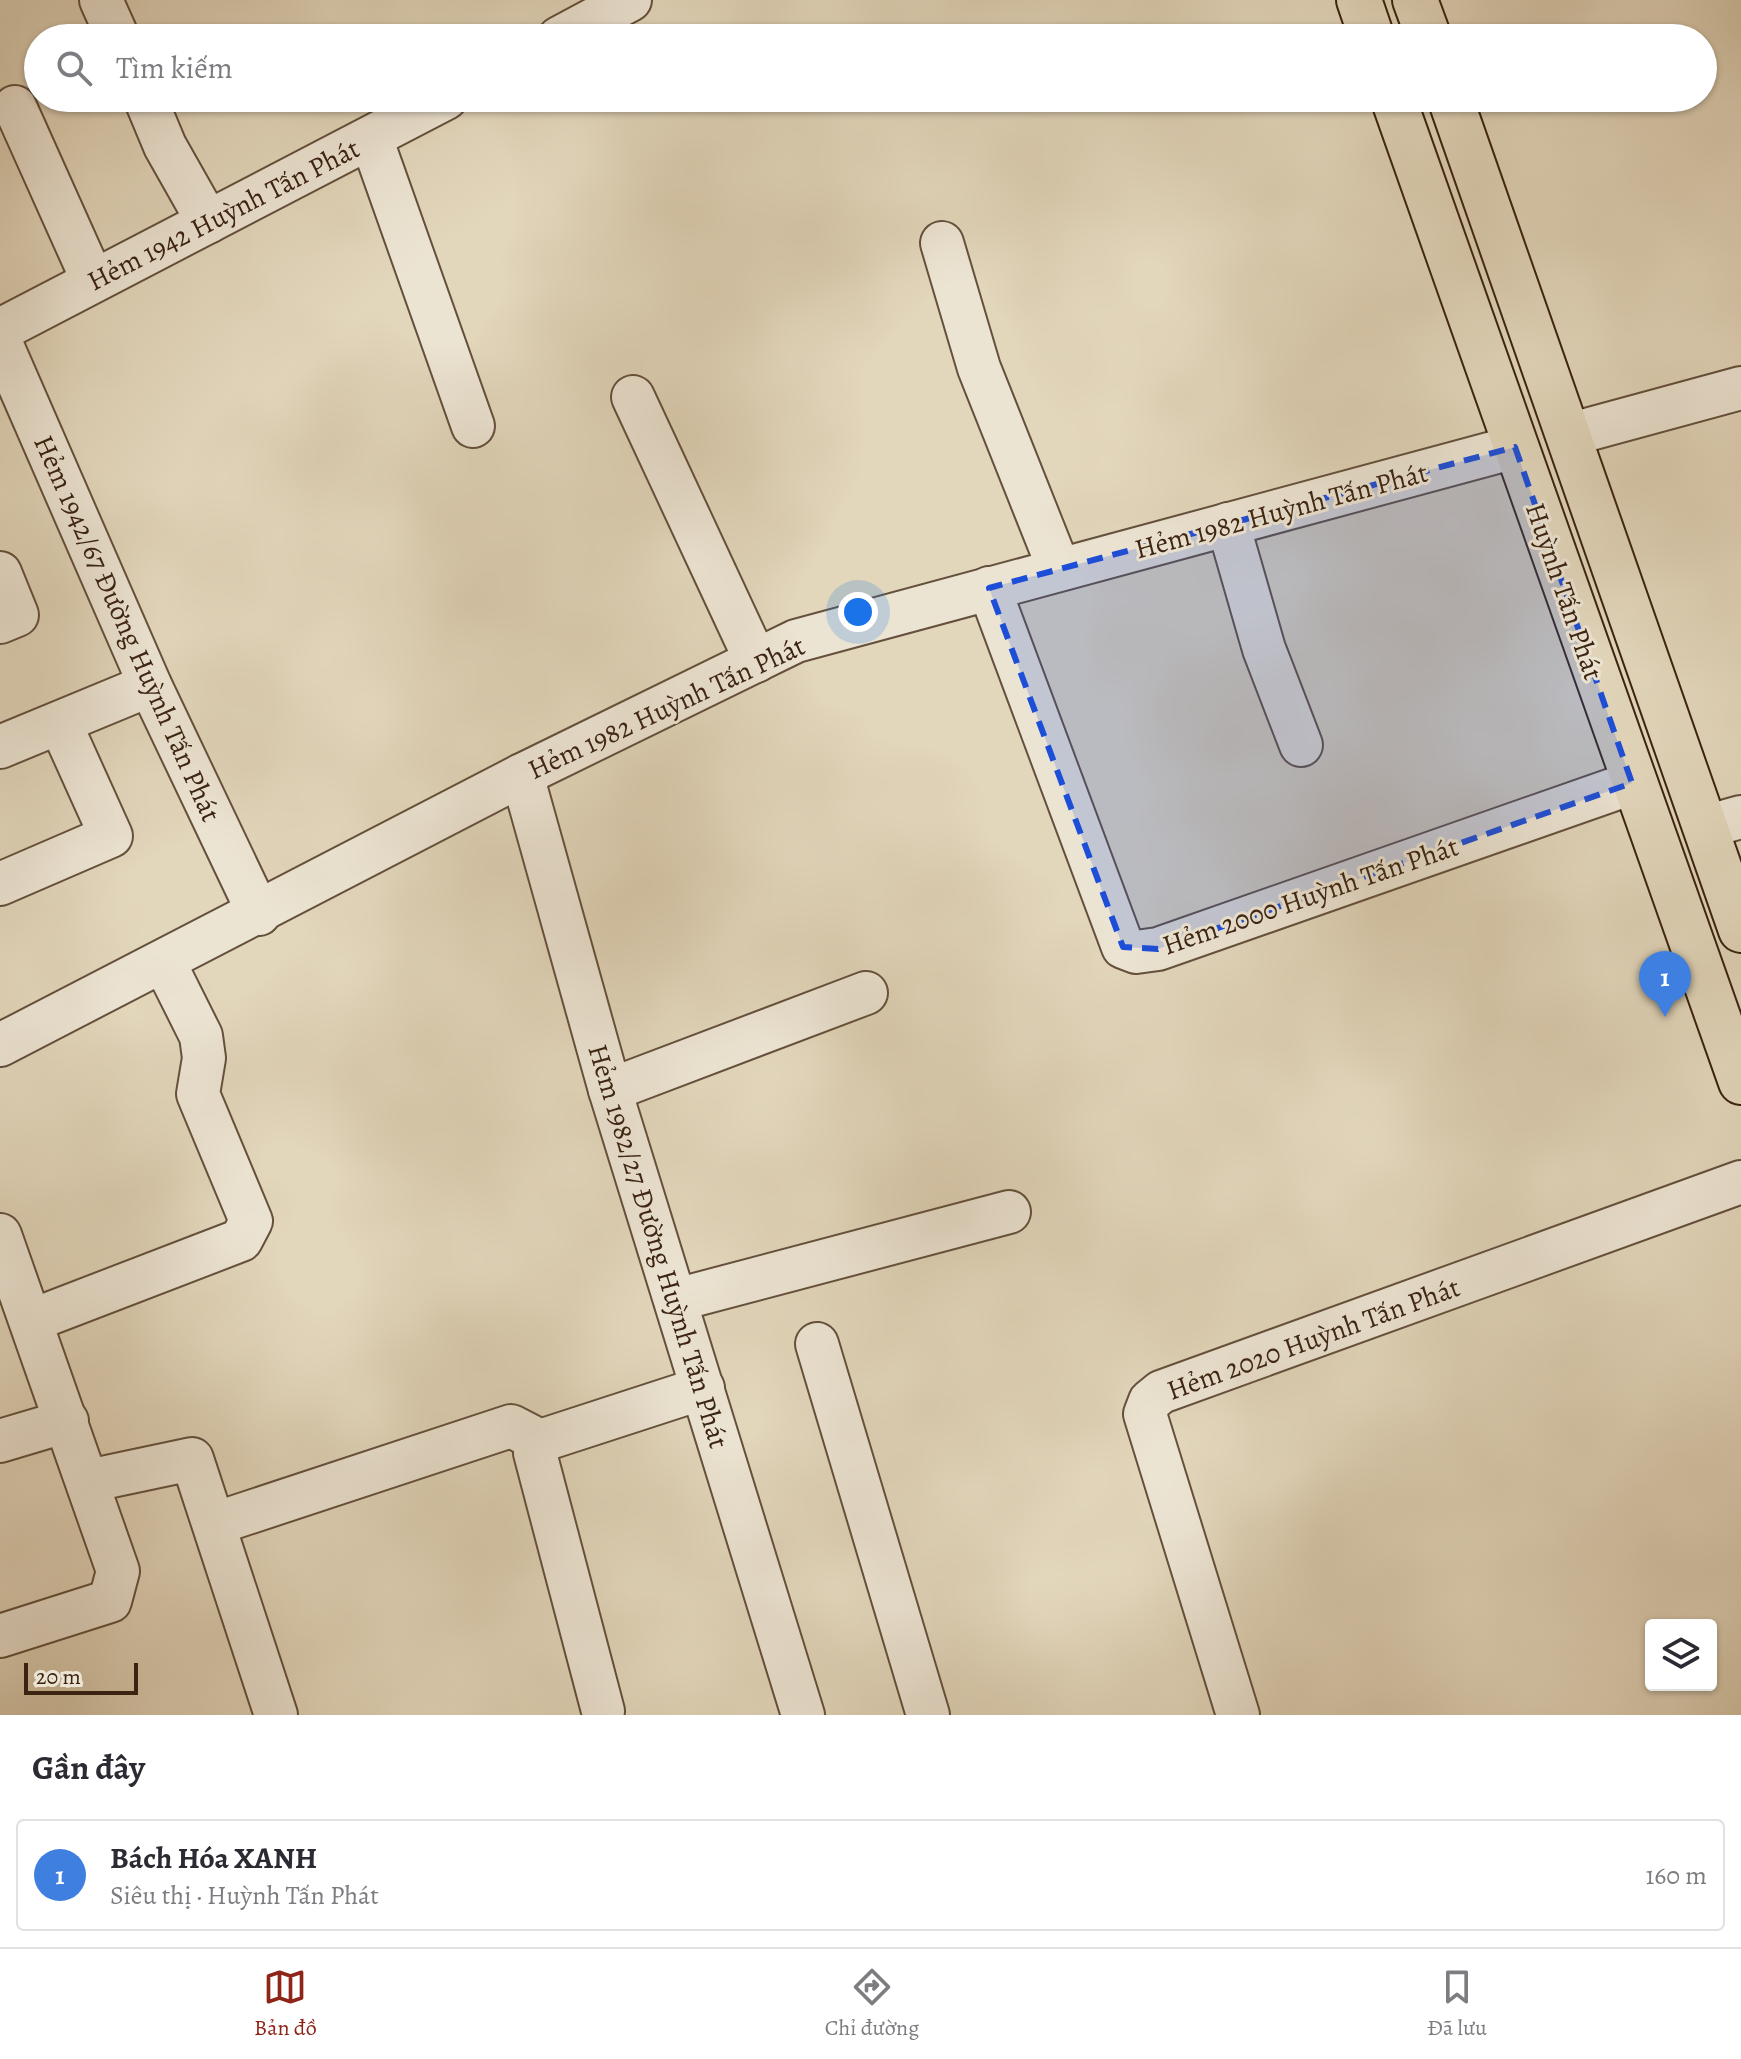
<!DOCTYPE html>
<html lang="vi">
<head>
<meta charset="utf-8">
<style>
  :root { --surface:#fff; --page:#f7f7f7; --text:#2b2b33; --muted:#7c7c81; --line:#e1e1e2; --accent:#8f2418 }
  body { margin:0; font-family:Alegreya,serif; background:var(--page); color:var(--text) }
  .controls { position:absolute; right:24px; bottom:24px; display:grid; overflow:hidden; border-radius:8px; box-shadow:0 2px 6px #0004 }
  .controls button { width:72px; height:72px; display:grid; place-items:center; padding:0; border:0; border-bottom:2px solid var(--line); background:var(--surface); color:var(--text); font:40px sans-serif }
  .scale { position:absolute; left:24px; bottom:20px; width:114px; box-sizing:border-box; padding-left:8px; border:4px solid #3a2311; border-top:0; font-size:22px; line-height:28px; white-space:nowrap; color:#3a2311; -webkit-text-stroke:6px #ece4d3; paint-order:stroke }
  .you { position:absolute; left:858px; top:612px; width:28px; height:28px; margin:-20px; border:6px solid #fff; border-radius:50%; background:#1a73e8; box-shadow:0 0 0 12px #1a73e833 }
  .badge { display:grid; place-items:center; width:52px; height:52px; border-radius:50%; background:var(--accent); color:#fff; font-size:26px; font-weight:700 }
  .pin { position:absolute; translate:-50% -66px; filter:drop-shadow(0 2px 4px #0008) }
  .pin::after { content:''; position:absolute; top:42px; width:28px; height:24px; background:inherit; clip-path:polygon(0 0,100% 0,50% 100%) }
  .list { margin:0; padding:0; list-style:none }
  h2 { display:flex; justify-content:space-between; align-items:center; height:104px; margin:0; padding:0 32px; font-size:34px }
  h2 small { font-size:26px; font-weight:400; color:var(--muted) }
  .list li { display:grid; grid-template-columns:52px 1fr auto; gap:24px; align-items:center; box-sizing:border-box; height:112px; margin:0 16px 16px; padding:0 16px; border:2px solid var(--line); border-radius:8px }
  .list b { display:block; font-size:30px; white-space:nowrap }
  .list p { margin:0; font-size:26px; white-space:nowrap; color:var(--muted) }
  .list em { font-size:26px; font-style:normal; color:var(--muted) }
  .icon { flex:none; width:44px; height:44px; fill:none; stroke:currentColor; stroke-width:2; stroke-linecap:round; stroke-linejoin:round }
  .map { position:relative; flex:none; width:1741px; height:1715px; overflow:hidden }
  .search { position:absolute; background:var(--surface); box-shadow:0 2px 6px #0004; left:24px; right:24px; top:24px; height:88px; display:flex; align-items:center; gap:20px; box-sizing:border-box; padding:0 28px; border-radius:44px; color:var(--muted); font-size:30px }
  .sheet { height:232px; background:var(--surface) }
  nav { display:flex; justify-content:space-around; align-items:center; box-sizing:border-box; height:112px; border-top:2px solid var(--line); background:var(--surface); font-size:22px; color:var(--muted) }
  nav a { display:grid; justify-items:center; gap:4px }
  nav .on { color:var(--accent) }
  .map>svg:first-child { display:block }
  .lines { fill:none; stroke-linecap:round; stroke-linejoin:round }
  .minor-casing { stroke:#64503c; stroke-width:46 }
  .major-casing { stroke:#3a2311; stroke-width:48 }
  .minor { stroke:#ece4d3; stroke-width:42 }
  .major { stroke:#e2d6bb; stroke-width:44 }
  .marked { fill:#1d4ed8; fill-opacity:0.2; stroke:#1d4ed8; stroke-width:6; stroke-dasharray:16 10; stroke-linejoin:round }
  .labels { text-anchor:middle; stroke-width:6; stroke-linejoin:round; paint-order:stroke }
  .street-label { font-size:28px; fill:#3a2311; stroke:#ece4d3 }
</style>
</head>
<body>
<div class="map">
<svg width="1741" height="1715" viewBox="0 0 1741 1715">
  <rect width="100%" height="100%" fill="#e2d6bb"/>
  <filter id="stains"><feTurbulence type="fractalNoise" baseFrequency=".0025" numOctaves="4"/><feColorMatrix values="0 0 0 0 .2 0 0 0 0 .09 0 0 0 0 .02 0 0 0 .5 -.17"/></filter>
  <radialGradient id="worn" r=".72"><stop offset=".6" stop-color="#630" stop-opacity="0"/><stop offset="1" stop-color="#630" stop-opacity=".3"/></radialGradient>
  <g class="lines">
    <g class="minor-casing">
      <g id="minor">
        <path d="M101,0L118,38"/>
        <path d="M559,38L630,0"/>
        <path d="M145,98L165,146L208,222"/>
        <path d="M15,107L93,281"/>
        <path d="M371,138L473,426"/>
        <path d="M942,243L979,368L1059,569"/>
        <path d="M0,330L446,98"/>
        <path d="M0,341L150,685L259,914"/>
        <path d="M633,397L756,661"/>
        <path d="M1568,435L1741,388"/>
        <path d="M1228,524L1264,649L1301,745"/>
        <path d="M0,573L17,615L0,622"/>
        <path d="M989,588L1123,947L1136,952L1158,949L1632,783"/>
        <path d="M0,747L150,685"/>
        <path d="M522,775L610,1090L803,1715"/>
        <path d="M1705,827L1741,817"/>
        <path d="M0,884L111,836L60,723"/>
        <path d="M0,1045L522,775L796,641L1515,447"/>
        <path d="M610,1090L866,993"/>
        <path d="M0,1235L118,1571L110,1601L0,1636"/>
        <path d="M676,1300L1009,1212"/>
        <path d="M33,1320L241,1240L251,1221L198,1094L204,1058L201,1036L164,962"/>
        <path d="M817,1344L928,1715"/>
        <path d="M0,1441L67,1421"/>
        <path d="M88,1481L192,1459L276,1715"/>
        <path d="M214,1524L511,1426L540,1441"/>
        <path d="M603,1711L535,1453L540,1441L703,1388"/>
        <path d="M1238,1715L1145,1414L1150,1401L1161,1392L1741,1182"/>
      </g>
    </g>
    <g class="major-casing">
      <g id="major">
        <path d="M1359,0L1372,38"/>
        <path d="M1415,0L1429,38"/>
        <path d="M1393,98L1741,1082"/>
        <path d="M1450,98L1741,930"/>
      </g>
    </g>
    <use href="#minor" class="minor"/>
    <use href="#major" class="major"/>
  </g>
  <path class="marked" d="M1515,447L1632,783L1158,949L1123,947L989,588Z"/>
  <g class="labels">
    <g class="street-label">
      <text transform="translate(223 214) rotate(-27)" y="10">Hẻm 1942 Huỳnh Tấn Phát</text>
      <text transform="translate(1281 510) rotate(-15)" y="10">Hẻm 1982 Huỳnh Tấn Phát</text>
      <text transform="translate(1565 591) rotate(71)" y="10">Huỳnh Tấn Phát</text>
      <text transform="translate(128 628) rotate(66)" y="10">Hẻm 1942/67 Đường Huỳnh Tấn Phát</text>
      <text transform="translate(666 707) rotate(-25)" y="10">Hẻm 1982 Huỳnh Tấn Phát</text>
      <text transform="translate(1310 895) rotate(-19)" y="10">Hẻm 2000 Huỳnh Tấn Phát</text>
      <text transform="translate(659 1246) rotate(73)" y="10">Hẻm 1982/27 Đường Huỳnh Tấn Phát</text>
      <text transform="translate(1313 1338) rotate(-20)" y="10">Hẻm 2020 Huỳnh Tấn Phát</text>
    </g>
  </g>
  <rect width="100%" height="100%" filter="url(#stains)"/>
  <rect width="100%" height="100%" fill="url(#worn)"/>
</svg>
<div class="controls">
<button><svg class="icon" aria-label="layers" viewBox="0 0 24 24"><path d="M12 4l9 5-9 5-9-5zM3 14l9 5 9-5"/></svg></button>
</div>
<div class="scale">20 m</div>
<div class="you"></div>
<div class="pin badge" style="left:1665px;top:1017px;background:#3f7fe0">1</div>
<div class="search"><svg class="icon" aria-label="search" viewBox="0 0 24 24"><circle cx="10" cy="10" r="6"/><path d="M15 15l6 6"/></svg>Tìm kiếm</div>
</div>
<section class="sheet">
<h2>Gần đây<small></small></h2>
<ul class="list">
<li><span class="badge" style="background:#3f7fe0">1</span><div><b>Bách Hóa XANH</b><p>Siêu thị · Huỳnh Tấn Phát</p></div><em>160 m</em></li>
</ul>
</section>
<nav>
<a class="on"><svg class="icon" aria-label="map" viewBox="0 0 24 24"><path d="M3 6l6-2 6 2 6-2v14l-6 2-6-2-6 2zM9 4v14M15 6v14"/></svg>Bản đồ</a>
<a><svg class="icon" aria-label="directions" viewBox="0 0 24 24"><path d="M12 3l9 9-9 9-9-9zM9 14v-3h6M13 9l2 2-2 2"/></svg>Chỉ đường</a>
<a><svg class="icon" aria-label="saved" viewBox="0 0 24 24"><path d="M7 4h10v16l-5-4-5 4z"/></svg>Đã lưu</a>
</nav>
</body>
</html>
